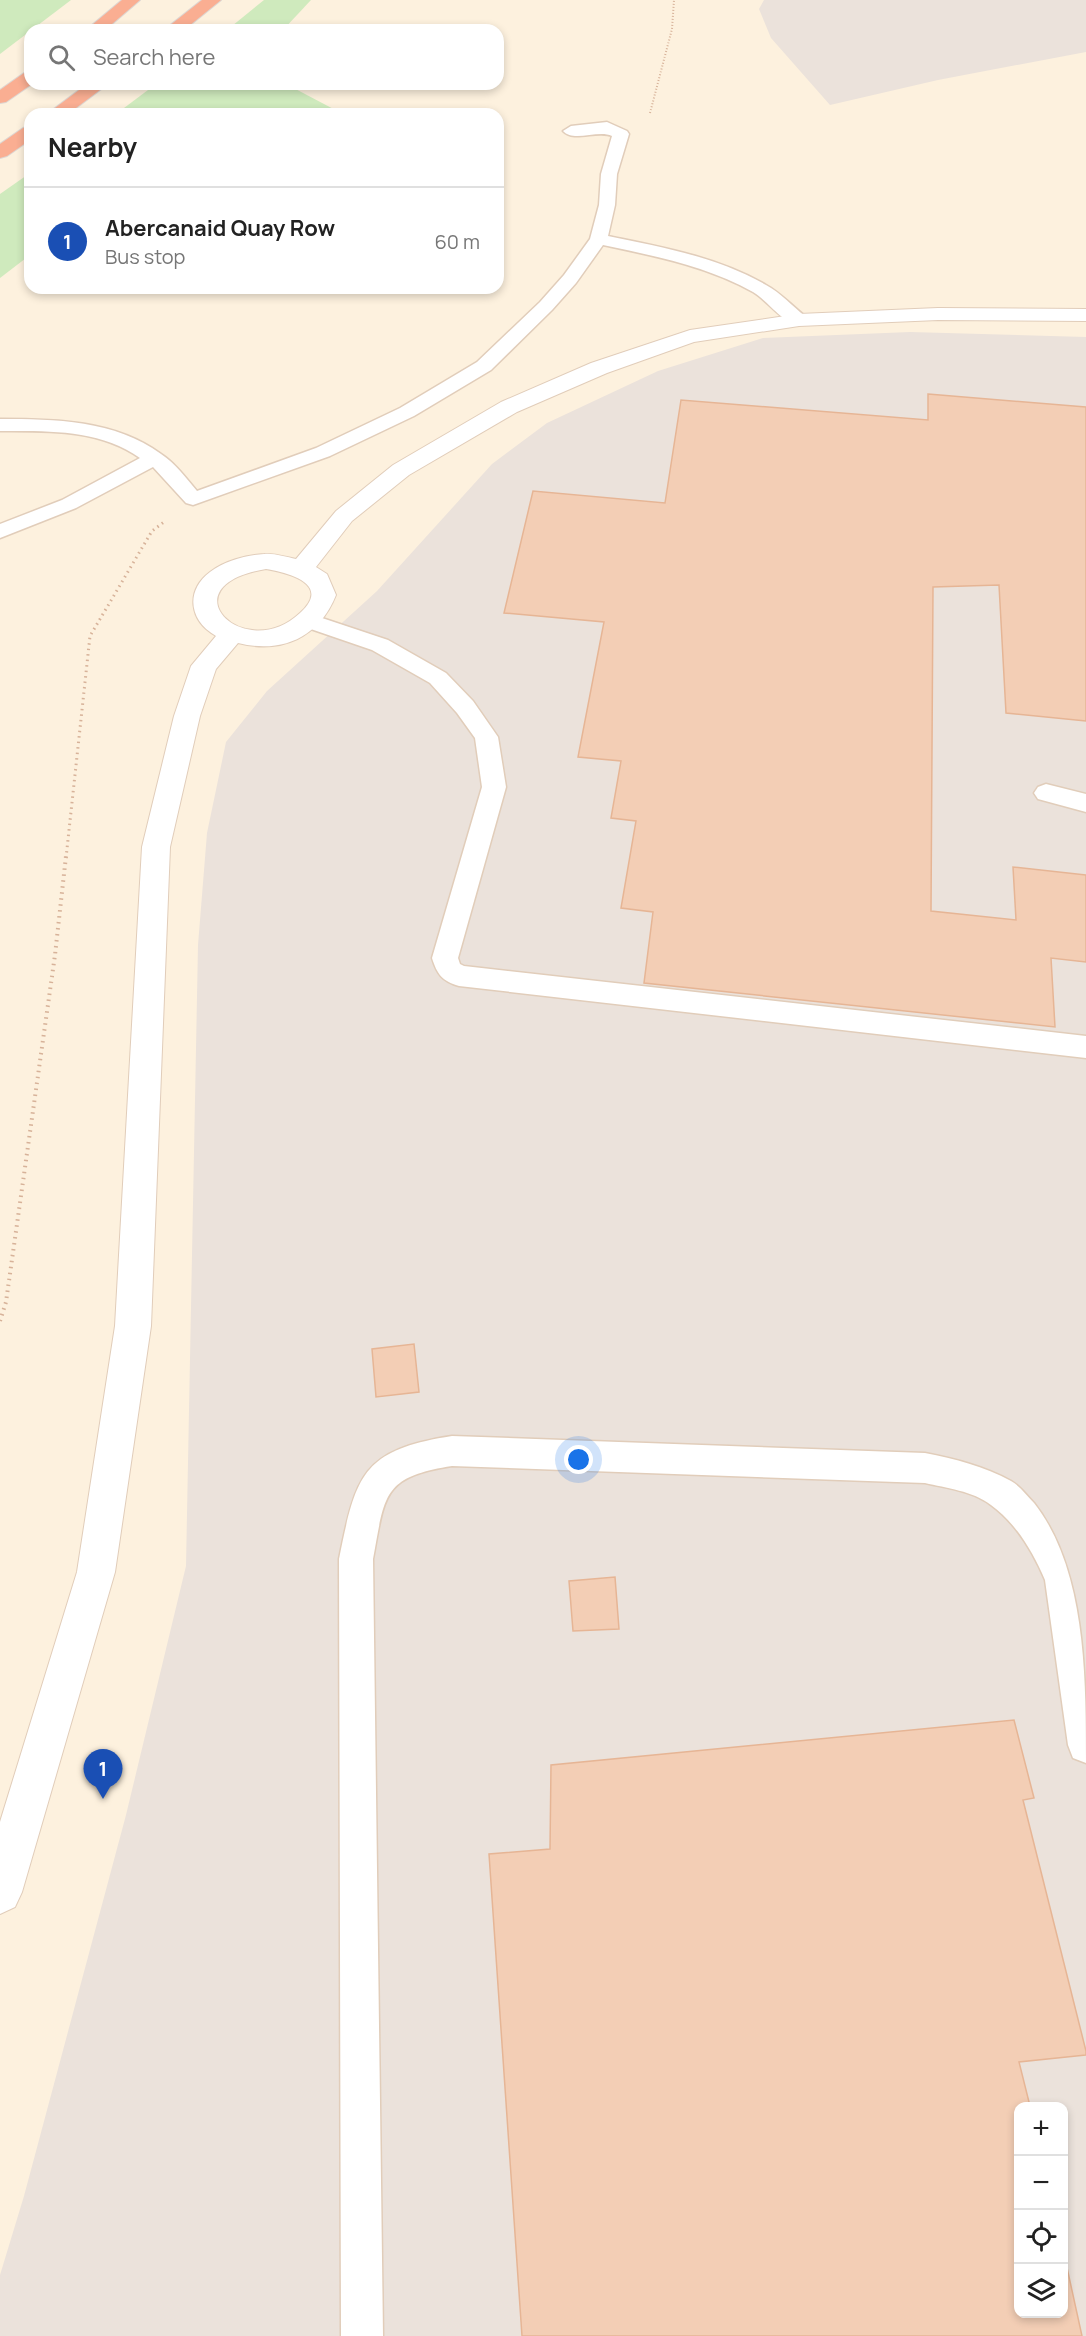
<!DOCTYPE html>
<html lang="en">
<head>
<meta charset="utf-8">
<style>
  :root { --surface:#fff; --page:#f2f2f2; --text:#222; --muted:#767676; --line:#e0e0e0; --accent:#0b8043 }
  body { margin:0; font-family:Manrope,sans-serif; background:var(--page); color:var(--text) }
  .controls { position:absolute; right:18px; bottom:18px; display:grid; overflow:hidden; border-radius:12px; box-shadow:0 3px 9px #0003 }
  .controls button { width:54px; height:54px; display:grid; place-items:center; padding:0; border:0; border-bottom:2px solid var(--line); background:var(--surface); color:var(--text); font:30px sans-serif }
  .you { position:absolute; left:579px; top:1460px; width:21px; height:21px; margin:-15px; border:4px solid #fff; border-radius:50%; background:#1a73e8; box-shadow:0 0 0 9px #1a73e833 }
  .badge { display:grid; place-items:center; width:39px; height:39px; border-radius:50%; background:var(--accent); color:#fff; font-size:20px; font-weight:700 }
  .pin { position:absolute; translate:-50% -50px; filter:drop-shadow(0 2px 3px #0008) }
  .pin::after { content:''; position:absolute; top:32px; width:21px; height:18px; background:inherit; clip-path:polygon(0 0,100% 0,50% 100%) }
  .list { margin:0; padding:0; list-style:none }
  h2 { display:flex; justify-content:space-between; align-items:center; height:78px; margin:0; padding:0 24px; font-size:26px }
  h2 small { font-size:20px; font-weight:400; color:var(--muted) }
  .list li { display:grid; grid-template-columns:39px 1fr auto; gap:18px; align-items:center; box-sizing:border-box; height:108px; padding:0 24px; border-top:2px solid var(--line) }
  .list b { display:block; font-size:22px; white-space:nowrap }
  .list p { margin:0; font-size:20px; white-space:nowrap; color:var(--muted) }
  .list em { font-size:20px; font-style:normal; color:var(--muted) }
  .icon { flex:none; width:33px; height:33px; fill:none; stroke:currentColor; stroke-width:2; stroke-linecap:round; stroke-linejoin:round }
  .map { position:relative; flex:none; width:1086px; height:2336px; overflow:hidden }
  .search { position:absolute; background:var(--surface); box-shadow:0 3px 9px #0003; left:24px; top:24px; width:480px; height:66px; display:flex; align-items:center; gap:15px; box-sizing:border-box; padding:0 21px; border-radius:18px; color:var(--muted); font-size:22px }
  .panel { position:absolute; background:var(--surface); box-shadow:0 3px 9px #0003; left:24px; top:108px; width:480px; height:186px; border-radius:18px }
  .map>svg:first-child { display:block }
  .industrial { fill:#ebe2db; fill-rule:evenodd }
  .green { fill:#cfeabd }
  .building { fill:#f3ceb5; stroke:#e6b595; stroke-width:1.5 }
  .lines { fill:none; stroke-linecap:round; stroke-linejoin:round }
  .lane-casing { stroke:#e1cdba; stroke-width:3 }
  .street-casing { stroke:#e1cdba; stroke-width:2 }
  .highway-casing { stroke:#ddd7d3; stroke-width:2 }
  .path-far2 { stroke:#d7b299; stroke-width:2; stroke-dasharray:1 2; stroke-linecap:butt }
  .path-far1 { stroke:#d7b299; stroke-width:3; stroke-dasharray:1.5 4; stroke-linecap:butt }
  .path { stroke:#d7b299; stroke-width:4; stroke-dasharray:1.5 4.5; stroke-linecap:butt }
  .lane { fill:#fff; fill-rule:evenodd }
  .street { fill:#fff; fill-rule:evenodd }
  .highway { fill:#faae92; fill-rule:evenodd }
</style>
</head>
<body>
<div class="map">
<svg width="1086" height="2336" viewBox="0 0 1086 2336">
  <rect width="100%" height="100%" fill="#fdf1de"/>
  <g class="industrial">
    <path d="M764,0H1086V52L938,80L830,105L771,38L759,9Z"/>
    <path d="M910,332L1086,337V2336H0V2275L24,2196L126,1815L186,1566L198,945L207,833L226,742L267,691L377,591L492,464L547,423L658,371L763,338ZM1018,2106H1064V2314H1018Z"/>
  </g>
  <g class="green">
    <path d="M0,0H71L0,54Z"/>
    <path d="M264,0H311L283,30H227Z"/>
    <path d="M156,84H286L343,114H116Z"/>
    <path d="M30,173V255L0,278V194Z"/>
  </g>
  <g class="building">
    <path d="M928,394L1086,407V721L1006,713L999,585L933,587L931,911L1016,920L1013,867L1086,875V962L1051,958L1055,1027L644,983L653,912L621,908L636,821L611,818L621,761L578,757L604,622L504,613L533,491L665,503L681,400L928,420Z"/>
    <path d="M414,1344L419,1392L376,1397L372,1349Z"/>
    <path d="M615,1577L619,1629L573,1631L569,1581Z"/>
    <path d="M1014,1720L1034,1798L1023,1800L1086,2051V2055L1019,2062L1030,2106H1018V2313H1064V2254L1082,2336H522L489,1854L550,1849L551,1765Z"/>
  </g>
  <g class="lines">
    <g class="lane-casing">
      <g id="lane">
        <path d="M607,122L627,131L629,134L617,174L615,205L608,236C661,247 718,257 766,285C781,293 792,306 805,316L808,320L805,324C786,329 769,301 753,292C707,266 654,256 603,245L576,283L552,310L491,370L414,416L330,456L193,505L186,503L153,467L76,508L0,538V524L62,500L140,458C99,429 48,431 0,431V419C55,419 115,420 161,454C175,463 186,478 197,491L316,448L400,408L477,362L540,302L564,275L590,239L599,205L601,174L612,136C598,129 574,143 563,131L571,126Z"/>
        <path d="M310,614L388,640L446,673L473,701L498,737L506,787L458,958L460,964L464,966L1086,1036V1058L459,986C442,981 437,974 432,958L482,787L475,738L457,713L430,683L372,650L302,626L299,621L302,616Z"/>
        <path d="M1046,784L1086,794V812L1038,799L1034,793L1038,787Z"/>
        <path d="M452,1436L925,1453C955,1459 984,1466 1011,1481C1020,1486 1027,1496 1034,1503C1086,1569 1086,1677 1086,1763L1073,1758L1068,1745L1045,1580C1033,1552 1016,1523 991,1505C973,1491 946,1488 925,1483L452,1466C382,1477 385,1495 373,1559L383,2336H341L339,1559C356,1475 362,1450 452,1436Z"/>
      </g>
    </g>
    <g class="street-casing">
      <path id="street" d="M938,308L1086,309V321L938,320L799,326L694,342L607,373L517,412L409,475L352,521L316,567L327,574L336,595C319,638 281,654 238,643L216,669L200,716L170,847L151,1326L115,1572L22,1892L15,1907L0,1914V1822L77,1572L115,1326L142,847L174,716L191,666L216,636C189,621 185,591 210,572C224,561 246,555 264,554C274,553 286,557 296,559L336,511L393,465L501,402L591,363L690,330L799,314ZM266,569C289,573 332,584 300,613C245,665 164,586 266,569Z"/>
    </g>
    <g class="highway-casing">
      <g id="highway">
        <path d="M122,0H140L105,30H86Z"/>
        <path d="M202,0H221L184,30H164Z"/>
        <path d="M30,72L32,84L6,102L0,103V90L24,73Z"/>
        <path d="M87,84H108L68,114H47Z"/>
        <path d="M30,126V140L7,156L0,158V144L23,128Z"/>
      </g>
    </g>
    <path class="path-far2" d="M650,113L672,29L674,0"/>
    <path class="path-far1" d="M66,858L90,636L152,531L164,522"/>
    <path class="path" d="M0,1321L6,1302L55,955L66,856"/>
    <use href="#lane" class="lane"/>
    <use href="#street" class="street"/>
    <use href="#highway" class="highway"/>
  </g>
</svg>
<div class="controls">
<button>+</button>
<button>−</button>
<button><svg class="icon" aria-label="locate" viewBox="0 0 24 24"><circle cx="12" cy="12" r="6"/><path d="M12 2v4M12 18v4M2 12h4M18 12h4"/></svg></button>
<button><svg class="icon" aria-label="layers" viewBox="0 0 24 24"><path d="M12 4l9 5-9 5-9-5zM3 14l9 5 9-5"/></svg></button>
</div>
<div class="you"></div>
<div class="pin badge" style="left:103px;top:1799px;background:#1a4fb4">1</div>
<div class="search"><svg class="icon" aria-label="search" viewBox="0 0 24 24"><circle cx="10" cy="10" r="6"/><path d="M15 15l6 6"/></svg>Search here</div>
<section class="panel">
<h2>Nearby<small></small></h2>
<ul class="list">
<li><span class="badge" style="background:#1a4fb4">1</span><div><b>Abercanaid Quay Row</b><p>Bus stop</p></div><em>60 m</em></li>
</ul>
</section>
</div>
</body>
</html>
